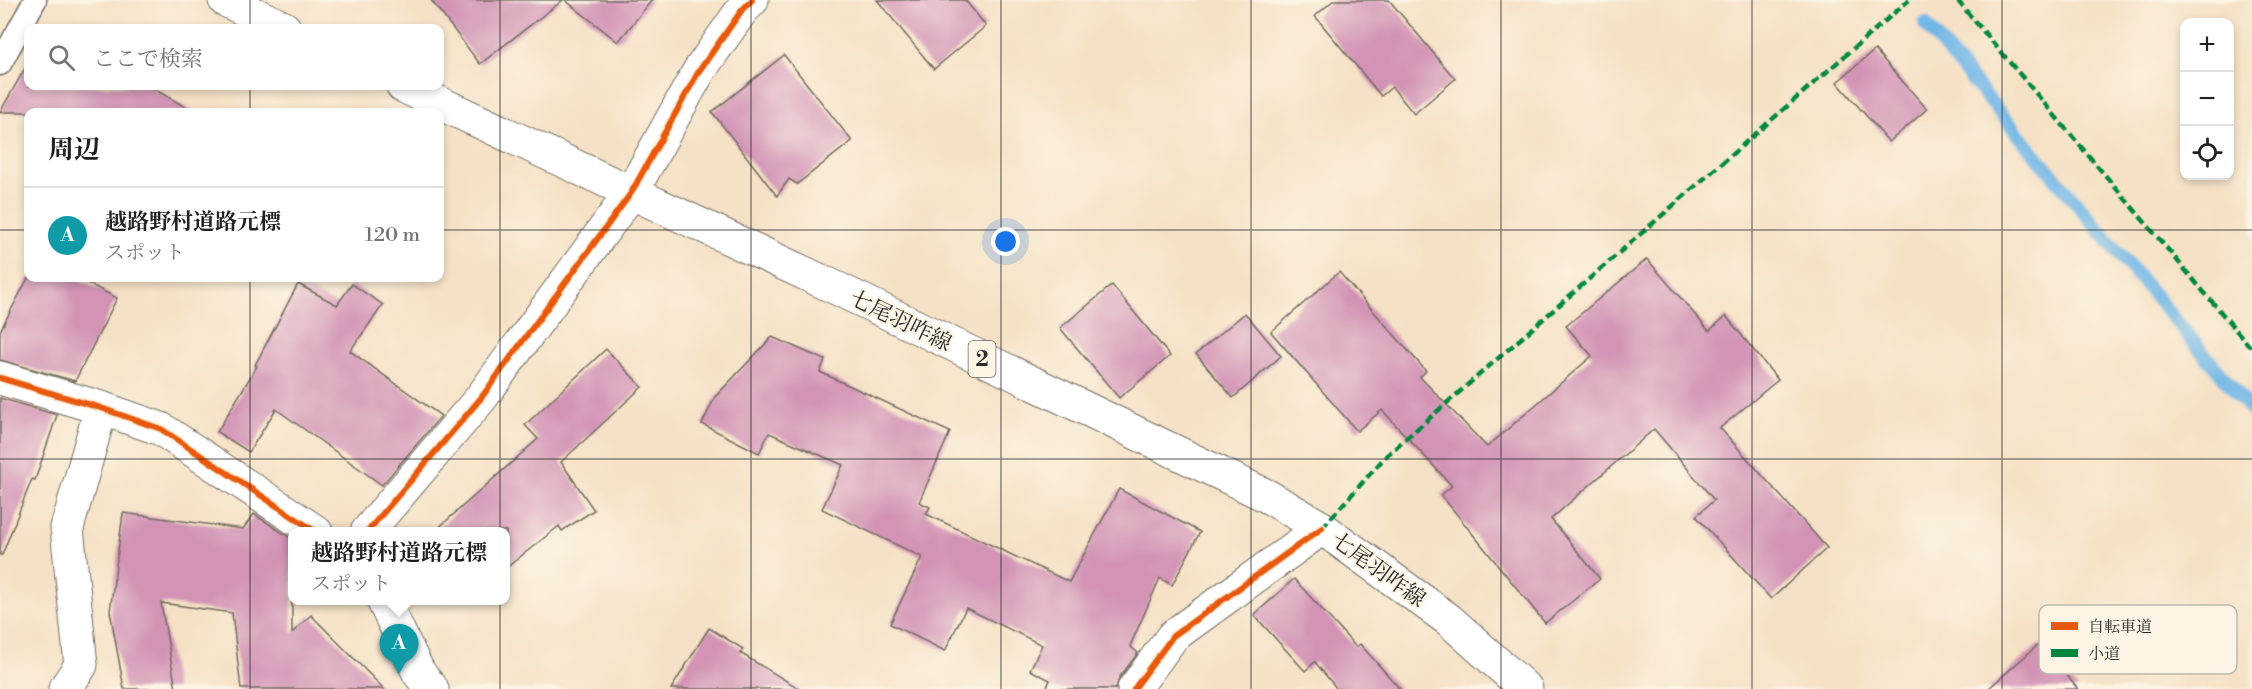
<!DOCTYPE html>
<html lang="ja">
<head>
<meta charset="utf-8">
<style>
  :root { --surface:#fff; --page:#f2f2f2; --text:#202124; --muted:#757577; --line:#e0e0e0; --accent:#1f6fb2 }
  body { margin:0; font-family:"Libre Bodoni","Noto Serif JP",serif; background:var(--page); color:var(--text) }
  .controls { position:absolute; right:18px; top:18px; display:grid; overflow:hidden; border-radius:12px; box-shadow:0 3px 9px #0003 }
  .controls button { width:54px; height:54px; display:grid; place-items:center; padding:0; border:0; border-bottom:2px solid var(--line); background:var(--surface); color:var(--text); font:30px sans-serif }
  .you { position:absolute; left:1006px; top:242px; width:21px; height:21px; margin:-15px; border:4px solid #fff; border-radius:50%; background:#1a73e8; box-shadow:0 0 0 9px #1a73e833 }
  .badge { display:grid; place-items:center; width:39px; height:39px; border-radius:50%; background:var(--accent); color:#fff; font-size:20px; font-weight:700 }
  .pin { position:absolute; translate:-50% -50px; filter:drop-shadow(0 2px 3px #0008) }
  .pin::after { content:''; position:absolute; top:32px; width:21px; height:18px; background:inherit; clip-path:polygon(0 0,100% 0,50% 100%) }
  .popup { position:absolute; left:288px; top:527px; width:222px; height:78px; box-sizing:border-box; display:grid; place-content:center; border-radius:12px; background:var(--surface); filter:drop-shadow(0 2px 4px #0005); font-size:20px; white-space:nowrap; color:var(--muted) }
  .popup b { font-size:22px; color:var(--text) }
  .popup::after { content:''; position:absolute; left:50%; top:100%; margin-left:-12px; border:12px solid transparent; border-top-color:var(--surface) }
  .list { margin:0; padding:0; list-style:none }
  h2 { display:flex; justify-content:space-between; align-items:center; height:78px; margin:0; padding:0 24px; font-size:26px }
  h2 small { font-size:20px; font-weight:400; color:var(--muted) }
  .list li { display:grid; grid-template-columns:39px 1fr auto; gap:18px; align-items:center; box-sizing:border-box; height:96px; padding:0 24px; border-top:2px solid var(--line) }
  .list b { display:block; font-size:22px; white-space:nowrap }
  .list p { margin:0; font-size:20px; white-space:nowrap; color:var(--muted) }
  .list em { font-size:20px; font-style:normal; color:var(--muted) }
  .icon { flex:none; width:33px; height:33px; fill:none; stroke:currentColor; stroke-width:2; stroke-linecap:round; stroke-linejoin:round }
  .map { position:relative; flex:none; width:2252px; height:689px; overflow:hidden }
  .search { position:absolute; background:var(--surface); box-shadow:0 3px 9px #0003; left:24px; top:24px; width:420px; height:66px; display:flex; align-items:center; gap:15px; box-sizing:border-box; padding:0 21px; border-radius:12px; color:var(--muted); font-size:22px }
  .panel { position:absolute; background:var(--surface); box-shadow:0 3px 9px #0003; left:24px; top:108px; width:420px; height:174px; border-radius:12px }
  .map>svg:first-child { display:block }
  .lines { fill:none; stroke-linecap:round; stroke-linejoin:round }
  .stream { stroke:#6fb6e6; stroke-width:14 }
  .building { fill:#d293b5 }
  .lane-casing { stroke:#726b61; stroke-width:25 }
  .street-casing { stroke:#726b61; stroke-width:35 }
  .primary-casing { stroke:#726b61; stroke-width:35 }
  .lane { stroke:#fff; stroke-width:22 }
  .street { stroke:#fff; stroke-width:33 }
  .primary { stroke:#fff; stroke-width:33 }
  .quiet { stroke:#00873e; stroke-width:4.5; stroke-dasharray:9 4.5; stroke-linecap:butt }
  .cycleway-casing { stroke:#fcf5e5; stroke-width:10 }
  .cycleway { stroke:#e8590c; stroke-width:6 }
  .grid { fill:none; stroke:#2b2b2b; stroke-width:1.5; stroke-opacity:0.55 }
  .labels { text-anchor:middle; stroke-width:5; stroke-linejoin:round; paint-order:stroke }
  .shield { fill:#fcf5e5; stroke:#6a6863; stroke-width:1.5 }
  .shield-label { font-size:21px; font-weight:bold; fill:#2b2b2b }
  .street-label { font-size:22px; fill:#2b2b2b; stroke:#fcf5e5 }
  .key { fill:#fcf5e5; stroke:#bdb8ad; stroke-width:1.5 }
  .key-label { font-size:16px; fill:#2b2b2b }
</style>
</head>
<body>
<div class="map">
<svg width="2252" height="689" viewBox="0 0 2252 689">
  <rect width="100%" height="100%" fill="#fcf5e5"/>
  <filter id="ink" filterUnits="userSpaceOnUse"><feTurbulence type="fractalNoise" baseFrequency=".0167" numOctaves="2"/><feDisplacementMap in="SourceGraphic" scale="12" xChannelSelector="R" yChannelSelector="G"/><feConvolveMatrix kernelMatrix="1 2 1 2 8 2 1 2 1" color-interpolation-filters="sRGB"/></filter>
  <filter id="wash" filterUnits="userSpaceOnUse"><feTurbulence type="fractalNoise" baseFrequency=".008" numOctaves="4" result="noise"/><feDisplacementMap in="SourceGraphic" scale="24" xChannelSelector="R" yChannelSelector="G"/><feGaussianBlur stdDeviation="1.35" result="paint"/><feColorMatrix in="noise" values="0 0 0 0 0 0 0 0 0 0 0 0 0 0 0 0 0 1.4 0 .05"/><feComposite in="paint" operator="in"/></filter>
  <g filter="url(#wash)">
    <rect width="100%" height="100%" fill="#f5e1c5"/>
    <g class="lines">
      <path class="stream" d="M1925,24L2252,411"/>
    </g>
    <g id="blocks">
      <g class="building">
        <path d="M431,0H563L480,64Z"/>
        <path d="M565,0H652L618,42Z"/>
        <path d="M877,0H965L986,26L934,69Z"/>
        <path d="M1334,0H1389L1455,79L1414,114L1392,87L1381,96L1315,16Z"/>
        <path d="M1875,50L1927,109L1889,142L1837,82Z"/>
        <path d="M784,55L852,141L797,184L789,179L777,196L712,112Z"/>
        <path d="M28,63V86H149L194,112H0Z"/>
        <path d="M1647,259L1709,331L1726,316L1778,380L1720,428L1827,548L1771,599L1696,516L1714,500L1654,429L1551,519L1600,579L1545,623L1441,495L1452,486L1382,410L1357,431L1271,332L1339,272L1426,371L1420,377L1487,447L1592,356L1566,326Z"/>
        <path d="M28,278H77L117,298L75,381L0,360V331Z"/>
        <path d="M298,284L337,305L352,284L383,305L350,351L441,416L382,485L276,409L249,452L217,432L257,366L255,365Z"/>
        <path d="M1112,285L1170,356L1119,398L1060,328Z"/>
        <path d="M1245,313L1281,356L1233,398L1196,354Z"/>
        <path d="M772,337L825,360L820,372L950,432L919,502L930,507L926,514L1069,582L1119,489L1200,532L1172,585L1160,578L1130,646L1138,653L1119,678L1116,689H1046L1050,680L1030,670L1042,645L966,608L945,651L890,624L922,557L822,509L843,465L769,433L759,453L702,424L715,397Z"/>
        <path d="M606,349L642,387L561,462L594,510L562,531L559,526L506,568V531H435L538,439L525,425Z"/>
        <path d="M0,398L57,415L35,480L32,479L2,555H0Z"/>
        <path d="M123,513L243,529L254,514L292,539V633L311,615L384,689H241L232,613L161,603L176,689H124L110,611Z"/>
        <path d="M1294,579L1356,647L1360,644L1400,689H1337L1315,662L1305,671L1254,615Z"/>
        <path d="M709,628L743,649L740,653L800,689H671Z"/>
        <path d="M2039,644L2078,689H1988Z"/>
      </g>
    </g>
  </g>
  <g filter="url(#ink)">
    <use href="#blocks" fill-opacity="0" stroke="#726b61" stroke-width="1.5"/>
    <g class="lines">
      <g class="lane-casing">
        <path id="lane" d="M0,64L35,0"/>
      </g>
      <g class="street-casing">
        <g id="street">
          <path d="M0,378L101,408L161,429L316,532"/>
          <path d="M367,532L481,398L631,193L699,71L742,10L752,0"/>
          <path d="M383,600L419,673L432,689"/>
          <path d="M65,689L81,665L67,528L101,408"/>
          <path d="M1134,689L1173,636L1322,528"/>
        </g>
      </g>
      <g class="primary-casing">
        <g id="primary">
          <path d="M225,0L284,28"/>
          <path d="M403,86L834,287L1267,496L1322,528L1449,620L1526,689"/>
        </g>
      </g>
      <use href="#lane" class="lane"/>
      <use href="#street" class="street"/>
      <use href="#primary" class="primary"/>
      <g class="quiet">
        <path d="M1957,0L2252,349"/>
        <path d="M1322,528L1386,456L1909,0"/>
      </g>
      <g class="cycleway-casing">
        <g id="cycleway">
          <path d="M0,378L101,408L161,429L316,532"/>
          <path d="M367,532L481,398L631,193L699,71L742,10L752,0"/>
          <path d="M1134,689L1173,636L1322,528"/>
        </g>
      </g>
      <use href="#cycleway" class="cycleway"/>
    </g>
  </g>
  <path class="grid" d="M250,0V28M500,0V689M751,0V689M1001,0V689M1251,0V689M1501,0V689M1752,0V689M2002,0V689M250,86V112M0,230H28M440,230H2252M250,278V689M0,459H2252"/>
  <g class="labels">
    <rect class="shield" x="968.5" y="341" width="27" height="36" rx="4.5"/>
    <g class="shield-label">
      <text x="982" y="366">2</text>
    </g>
    <g class="street-label">
      <text transform="translate(901 320) rotate(26)" y="8">七尾羽咋線</text>
      <text transform="translate(1379 569) rotate(36)" y="8">七尾羽咋線</text>
    </g>
  </g>
  <rect x="2039" y="605" width="198" height="69" rx="9" class="key"/>
  <rect x="2051" y="622" width="27" height="8" fill="#e8590c"/>
  <rect x="2051" y="649" width="27" height="8" fill="#00873e"/>
  <g class="key-label">
    <text x="2088" y="632">自転車道</text>
    <text x="2088" y="659">小道</text>
  </g>
</svg>
<div class="controls">
<button>+</button>
<button>−</button>
<button><svg class="icon" aria-label="locate" viewBox="0 0 24 24"><circle cx="12" cy="12" r="6"/><path d="M12 2v4M12 18v4M2 12h4M18 12h4"/></svg></button>
</div>
<div class="you"></div>
<div class="pin badge" style="left:399px;top:674px;background:#0f9aa8">A</div>
<div class="popup"><b>越路野村道路元標</b>スポット</div>
<div class="search"><svg class="icon" aria-label="search" viewBox="0 0 24 24"><circle cx="10" cy="10" r="6"/><path d="M15 15l6 6"/></svg>ここで検索</div>
<section class="panel">
<h2>周辺<small></small></h2>
<ul class="list">
<li><span class="badge" style="background:#0f9aa8">A</span><div><b>越路野村道路元標</b><p>スポット</p></div><em>120 m</em></li>
</ul>
</section>
</div>
</body>
</html>
